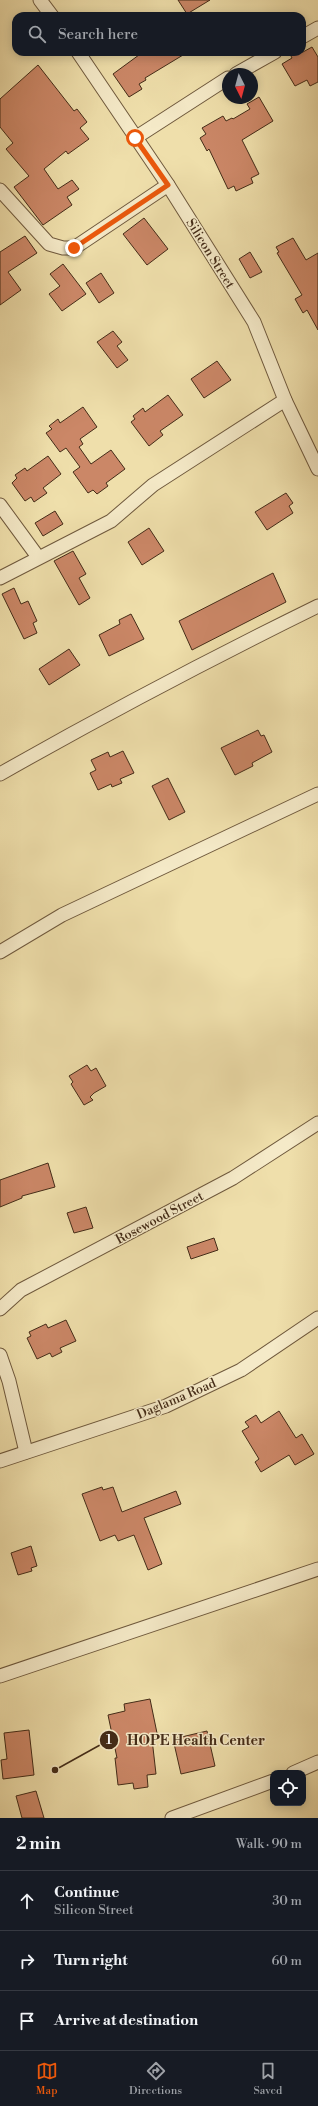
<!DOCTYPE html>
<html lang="en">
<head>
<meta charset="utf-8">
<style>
  :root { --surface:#171b24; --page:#242831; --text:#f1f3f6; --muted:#9ea1a6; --line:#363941; --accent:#ea580c }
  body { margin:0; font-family:"Libre Bodoni",serif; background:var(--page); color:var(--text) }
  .controls { position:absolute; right:12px; bottom:12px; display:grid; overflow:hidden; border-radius:8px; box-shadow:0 2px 10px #0003 }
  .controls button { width:36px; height:36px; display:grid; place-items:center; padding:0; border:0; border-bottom:1px solid var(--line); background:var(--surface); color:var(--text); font:20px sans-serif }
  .compass { position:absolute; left:222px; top:68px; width:36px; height:36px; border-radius:50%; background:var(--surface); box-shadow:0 2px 10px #0003; rotate:174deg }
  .stop { position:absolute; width:12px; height:12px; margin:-9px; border:3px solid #ea580c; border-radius:50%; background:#fff }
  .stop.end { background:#ea580c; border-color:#fff; box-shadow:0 1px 4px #0008 }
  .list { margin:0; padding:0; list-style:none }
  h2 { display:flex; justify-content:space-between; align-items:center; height:52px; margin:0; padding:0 16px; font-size:17px }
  h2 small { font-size:13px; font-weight:400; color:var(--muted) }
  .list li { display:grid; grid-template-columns:26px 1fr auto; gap:12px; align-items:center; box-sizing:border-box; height:60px; padding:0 16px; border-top:1px solid var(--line) }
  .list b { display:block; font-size:15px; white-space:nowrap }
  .list p { margin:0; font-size:13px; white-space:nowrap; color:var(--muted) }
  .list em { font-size:13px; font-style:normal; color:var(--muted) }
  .icon { flex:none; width:22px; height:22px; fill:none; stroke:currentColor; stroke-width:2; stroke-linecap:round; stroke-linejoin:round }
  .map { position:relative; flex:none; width:318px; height:1818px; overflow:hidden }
  .search { position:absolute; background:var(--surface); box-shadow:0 2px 10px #0003; left:12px; right:12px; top:12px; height:44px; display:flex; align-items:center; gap:10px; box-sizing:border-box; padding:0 14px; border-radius:12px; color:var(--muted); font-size:15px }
  .sheet { height:232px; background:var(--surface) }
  nav { display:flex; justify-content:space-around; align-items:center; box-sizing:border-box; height:56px; border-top:1px solid var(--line); background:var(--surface); font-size:11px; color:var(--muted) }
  nav a { display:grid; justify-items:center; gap:2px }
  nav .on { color:var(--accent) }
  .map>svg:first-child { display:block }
  .building { fill:#cb8767; stroke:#442c18 }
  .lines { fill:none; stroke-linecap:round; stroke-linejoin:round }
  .street-casing { stroke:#6f593d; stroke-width:15 }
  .street { stroke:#f5eac8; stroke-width:13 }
  .route { stroke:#ea580c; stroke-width:5 }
  .labels { text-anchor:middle; stroke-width:3; stroke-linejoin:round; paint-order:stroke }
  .street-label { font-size:13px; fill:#442c18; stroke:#f5eac8 }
  .leader { fill:none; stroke:#442c18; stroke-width:1.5 }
  .callout-dot { fill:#442c18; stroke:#f5eac8; stroke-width:1.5 }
  .mark-label { font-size:12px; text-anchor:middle; font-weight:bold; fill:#fff }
  .callout-label { font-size:14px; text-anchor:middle; font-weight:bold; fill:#442c18; stroke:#f5eac8; stroke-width:3; stroke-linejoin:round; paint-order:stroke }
</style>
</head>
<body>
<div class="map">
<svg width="318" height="1818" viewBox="0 0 318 1818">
  <rect width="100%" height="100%" fill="#efdfab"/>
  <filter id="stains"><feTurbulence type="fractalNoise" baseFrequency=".005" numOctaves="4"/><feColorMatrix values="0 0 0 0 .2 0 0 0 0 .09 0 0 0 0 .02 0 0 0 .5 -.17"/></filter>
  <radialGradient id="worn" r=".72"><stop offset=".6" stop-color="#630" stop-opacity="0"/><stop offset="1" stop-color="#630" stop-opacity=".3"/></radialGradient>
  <g class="building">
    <path d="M178,0H210L187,14Z"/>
    <path d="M312,47L318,57V82L310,86L307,80L295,86L282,64L292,58L289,52H303Z"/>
    <path d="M143,52H188L145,78L146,80L139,84L142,89L129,97L113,74Z"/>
    <path d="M38,65L74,111L77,109L87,122L80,128L89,139L68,154L66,151L44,169L58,189L72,180L79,189L67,197L72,205L43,225L14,187L29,176L6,149L13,143L0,127V99Z"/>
    <path d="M259,97L273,121L242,140L259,174L251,178L253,183L236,191L234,186L228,189L209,149L207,151L200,138L206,134L202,128L223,116L226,121L232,118L233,119L250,109L247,104Z"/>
    <path d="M144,218L168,249L147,265L123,234Z"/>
    <path d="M25,236L37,253L8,272L21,290L0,305V252Z"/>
    <path d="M293,238L306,260L318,253V330L307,310L303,313L295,299L302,295L277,253L279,252L276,247Z"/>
    <path d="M250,252L262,272L250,278L239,259Z"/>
    <path d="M63,264L86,294L62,311L49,294L60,286L50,274Z"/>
    <path d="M101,273L114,293L99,303L86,283Z"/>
    <path d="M113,331L122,342L117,346L128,360L117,368L97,342Z"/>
    <path d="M217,361L231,380L204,398L191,379Z"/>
    <path d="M168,395L183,415L160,431L163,435L149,446L131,422L135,419L133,416L143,408L145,412Z"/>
    <path d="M83,407L97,427L80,439L83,444L79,447L91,464L111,450L125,469L106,483L108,486L97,494L93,490L88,493L73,472L80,467L66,448L60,452L46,433L52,429L49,426L58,419L60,423Z"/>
    <path d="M48,456L61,474L43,488L47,493L34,502L31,497L25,501L12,483L17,478L15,475L25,468L27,471Z"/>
    <path d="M286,493L293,503L289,506L293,513L267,530L255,512Z"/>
    <path d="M55,511L63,524L43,536L35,523Z"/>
    <path d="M149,528L164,551L142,565L128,542Z"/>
    <path d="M73,551L86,574L79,578L90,598L79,605L54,561Z"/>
    <path d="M273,573L286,602L192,650L179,621Z"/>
    <path d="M14,588L21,604L28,601L37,621L33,623L37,633L24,639L2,594Z"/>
    <path d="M131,614L144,639L109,656L99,635L120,624L119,620Z"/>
    <path d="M69,649L80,665L49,685L39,669Z"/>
    <path d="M258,730L261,736L264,735L272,752L252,763L253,766L235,775L221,748Z"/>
    <path d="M123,751L134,773L120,779L122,783L112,787L111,784L98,790L90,773L96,770L91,760L108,752L110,757Z"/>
    <path d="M168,778L185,812L169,820L152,786Z"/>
    <path d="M87,1065L91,1071L96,1068L106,1086L94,1093L90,1097L93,1100L84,1105L71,1084L73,1082L69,1076Z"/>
    <path d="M48,1163L55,1187L22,1196V1198L0,1207V1180Z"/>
    <path d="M86,1207L93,1228L74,1233L67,1213Z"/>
    <path d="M214,1238L218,1250L191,1259L187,1247Z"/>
    <path d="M66,1320L76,1341L60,1348L62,1352L52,1357L50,1353L37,1359L27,1338L31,1336L29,1332L46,1324L48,1328Z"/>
    <path d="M279,1411L296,1438L302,1434L314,1454L295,1465L289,1455L261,1472L255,1462L259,1459L242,1431L249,1427L245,1422L256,1415L261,1423Z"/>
    <path d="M102,1487L103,1490L113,1487L122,1512L176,1491L181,1504L144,1518L162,1564L148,1570L134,1535L118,1541L115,1535L100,1541L82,1494Z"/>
    <path d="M31,1546L37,1566L31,1568L32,1571L18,1575L11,1553Z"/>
    <path d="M150,1699L158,1738L152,1739L156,1774L147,1775L148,1787L134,1789L133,1783L118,1785L115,1758H117L108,1715L125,1711L124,1704Z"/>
    <path d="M29,1730L34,1775L3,1779L1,1760L7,1759L4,1733Z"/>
    <path d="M207,1731L215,1766L181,1774L173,1739Z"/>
    <path d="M36,1791L44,1818H22L16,1796Z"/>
  </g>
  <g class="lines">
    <g class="street-casing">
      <g id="street">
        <path d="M40,0L52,16"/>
        <path d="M302,37L318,28"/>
        <path d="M78,52L168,185L254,322L285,400L318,469"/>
        <path d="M236,74L275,52"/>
        <path d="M135,138L228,78"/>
        <path d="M0,190L49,244L63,248H74L168,185"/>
        <path d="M0,505L38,557"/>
        <path d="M0,578L111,521L153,485L285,400"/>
        <path d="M0,774C104,715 210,659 318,606"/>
        <path d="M0,952L62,915L318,794"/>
        <path d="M0,1309L21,1290L233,1178L318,1123"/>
        <path d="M0,1355L9,1381L26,1452"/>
        <path d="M0,1461L166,1406L241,1370L318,1318"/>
        <path d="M0,1676L318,1569"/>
        <path d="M293,1773L318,1762"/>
        <path d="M172,1818L273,1781"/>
      </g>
    </g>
    <use href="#street" class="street"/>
  </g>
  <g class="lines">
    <path class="route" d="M74,248L168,185L135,138"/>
  </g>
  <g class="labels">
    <g class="street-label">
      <text transform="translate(211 253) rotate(58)" y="5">Silicon Street</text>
      <text transform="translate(159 1217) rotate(-28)" y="5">Rosewood Street</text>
      <text transform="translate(176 1398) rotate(-23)" y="5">Daglama Road</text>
    </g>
  </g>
  <path class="leader" d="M55 1770L109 1740"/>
  <g class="callout-dot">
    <circle cx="55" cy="1770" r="4"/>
    <circle cx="109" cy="1740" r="10"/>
  </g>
  <g class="mark-label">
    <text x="109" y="1744">1</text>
  </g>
  <g class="callout-label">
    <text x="196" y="1745">HOPE Health Center</text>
  </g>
  <rect width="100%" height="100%" filter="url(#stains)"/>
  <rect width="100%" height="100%" fill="url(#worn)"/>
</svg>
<div class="controls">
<button><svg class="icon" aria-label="locate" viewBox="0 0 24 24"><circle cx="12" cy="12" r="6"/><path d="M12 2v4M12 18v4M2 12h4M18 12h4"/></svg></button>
</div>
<svg class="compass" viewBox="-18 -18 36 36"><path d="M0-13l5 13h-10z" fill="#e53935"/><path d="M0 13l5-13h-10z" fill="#9ea1a6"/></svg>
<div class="stop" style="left:135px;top:138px"></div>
<div class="stop end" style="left:74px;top:248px"></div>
<div class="search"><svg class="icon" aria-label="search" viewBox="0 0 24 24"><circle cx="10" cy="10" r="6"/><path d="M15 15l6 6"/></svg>Search here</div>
</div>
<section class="sheet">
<h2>2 min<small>Walk · 90 m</small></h2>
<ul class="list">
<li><svg class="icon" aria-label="ahead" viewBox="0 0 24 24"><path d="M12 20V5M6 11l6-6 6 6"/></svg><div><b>Continue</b><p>Silicon Street</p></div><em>30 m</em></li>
<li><svg class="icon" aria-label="right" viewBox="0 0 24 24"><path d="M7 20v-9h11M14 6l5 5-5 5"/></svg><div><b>Turn right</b></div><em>60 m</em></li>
<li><svg class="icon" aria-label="arrive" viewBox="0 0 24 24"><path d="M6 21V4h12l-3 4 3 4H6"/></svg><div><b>Arrive at destination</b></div></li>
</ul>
</section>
<nav>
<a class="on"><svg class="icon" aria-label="map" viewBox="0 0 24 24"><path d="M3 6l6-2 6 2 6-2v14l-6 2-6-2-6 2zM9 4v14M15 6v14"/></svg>Map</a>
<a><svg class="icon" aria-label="directions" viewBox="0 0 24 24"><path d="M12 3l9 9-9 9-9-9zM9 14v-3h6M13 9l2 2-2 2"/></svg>Directions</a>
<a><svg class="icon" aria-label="saved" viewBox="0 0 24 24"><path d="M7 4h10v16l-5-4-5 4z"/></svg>Saved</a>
</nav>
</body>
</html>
